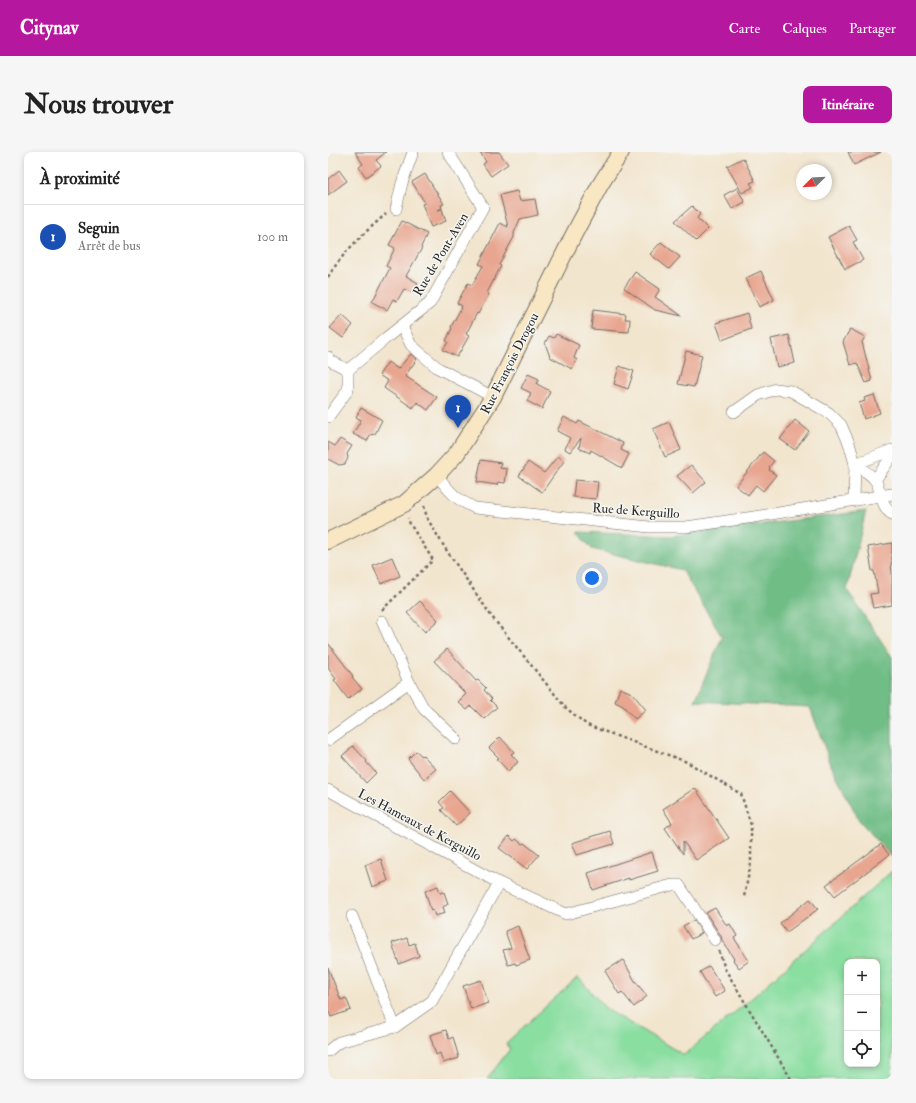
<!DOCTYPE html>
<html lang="fr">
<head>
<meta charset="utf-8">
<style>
  :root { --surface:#fff; --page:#f6f6f6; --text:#222; --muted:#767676; --line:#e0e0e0; --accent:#b5179e }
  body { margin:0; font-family:"IM FELL Double Pica",serif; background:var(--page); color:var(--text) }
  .controls { position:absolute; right:12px; bottom:12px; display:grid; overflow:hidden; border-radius:8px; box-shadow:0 2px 6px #0003 }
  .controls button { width:36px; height:36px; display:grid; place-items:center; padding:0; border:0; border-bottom:1px solid var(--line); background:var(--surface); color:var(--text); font:20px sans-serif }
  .compass { position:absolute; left:468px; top:12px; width:36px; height:36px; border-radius:50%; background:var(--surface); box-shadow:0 2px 6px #0003; rotate:246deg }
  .you { position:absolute; left:264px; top:426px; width:14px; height:14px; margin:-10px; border:3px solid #fff; border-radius:50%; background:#1a73e8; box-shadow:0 0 0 6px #1a73e833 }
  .badge { display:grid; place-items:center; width:26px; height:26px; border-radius:50%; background:var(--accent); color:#fff; font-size:13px; font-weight:700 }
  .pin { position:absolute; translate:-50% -33px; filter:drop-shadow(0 1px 2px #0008) }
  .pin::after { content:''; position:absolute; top:21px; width:14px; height:12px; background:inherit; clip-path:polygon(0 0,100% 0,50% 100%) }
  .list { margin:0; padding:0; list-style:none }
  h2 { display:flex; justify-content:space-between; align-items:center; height:52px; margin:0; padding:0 16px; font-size:17px }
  h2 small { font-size:13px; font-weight:400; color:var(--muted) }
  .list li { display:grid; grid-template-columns:26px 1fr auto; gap:12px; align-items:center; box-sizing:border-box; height:64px; padding:0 16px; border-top:1px solid var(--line) }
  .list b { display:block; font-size:15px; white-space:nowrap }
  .list p { margin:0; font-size:13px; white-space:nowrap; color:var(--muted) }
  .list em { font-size:13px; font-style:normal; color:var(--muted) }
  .icon { flex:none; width:22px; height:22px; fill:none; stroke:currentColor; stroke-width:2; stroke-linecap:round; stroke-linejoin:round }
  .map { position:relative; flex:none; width:564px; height:927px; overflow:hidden; border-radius:8px }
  header { display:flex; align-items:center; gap:24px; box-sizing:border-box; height:56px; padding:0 20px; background:var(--accent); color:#fff }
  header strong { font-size:19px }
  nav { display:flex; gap:22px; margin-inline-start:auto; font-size:14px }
  .intro { display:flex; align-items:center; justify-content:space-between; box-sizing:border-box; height:96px; padding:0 24px }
  h1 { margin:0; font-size:28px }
  .button { padding:10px 18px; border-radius:8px; background:var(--accent); color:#fff; font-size:14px; font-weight:700 }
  main { display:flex; gap:24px; padding:0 24px }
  aside { flex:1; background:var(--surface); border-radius:8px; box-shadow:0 2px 6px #0003 }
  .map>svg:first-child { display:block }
  .green { fill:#8adea0; stroke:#5a8466; fill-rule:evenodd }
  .forest { fill:#6fbd86; stroke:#4d7458 }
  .building { fill:#e8a690 }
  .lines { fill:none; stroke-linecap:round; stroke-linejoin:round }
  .street-casing { stroke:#716c64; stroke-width:12 }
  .secondary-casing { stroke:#716c64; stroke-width:18 }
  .path { stroke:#716c64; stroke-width:2.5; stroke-dasharray:3 3; stroke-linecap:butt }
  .street { stroke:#fff; stroke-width:11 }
  .secondary { stroke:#f9e7c3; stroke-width:16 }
  .labels { text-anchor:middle; stroke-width:3; stroke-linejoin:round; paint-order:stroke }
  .street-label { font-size:13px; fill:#2b2b2b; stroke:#f6f6f2 }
</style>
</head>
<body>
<header>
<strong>Citynav</strong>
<nav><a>Carte</a><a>Calques</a><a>Partager</a></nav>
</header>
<div class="intro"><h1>Nous trouver</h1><a class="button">Itinéraire</a></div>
<main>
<aside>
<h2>À proximité<small></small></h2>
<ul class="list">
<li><span class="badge" style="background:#1a4fb4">1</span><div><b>Seguin</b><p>Arrêt de bus</p></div><em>100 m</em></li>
</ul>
</aside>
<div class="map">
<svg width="564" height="927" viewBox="0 0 564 927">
  <rect width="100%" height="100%" fill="#f6f6f2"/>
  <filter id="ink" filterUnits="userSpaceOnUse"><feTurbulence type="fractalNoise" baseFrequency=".025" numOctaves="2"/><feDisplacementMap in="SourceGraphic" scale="8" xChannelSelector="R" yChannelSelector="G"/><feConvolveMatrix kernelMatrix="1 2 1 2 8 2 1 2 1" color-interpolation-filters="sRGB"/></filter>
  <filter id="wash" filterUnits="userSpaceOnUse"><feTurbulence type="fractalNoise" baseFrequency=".012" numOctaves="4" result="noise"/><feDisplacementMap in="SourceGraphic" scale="16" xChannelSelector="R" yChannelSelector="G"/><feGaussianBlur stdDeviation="0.9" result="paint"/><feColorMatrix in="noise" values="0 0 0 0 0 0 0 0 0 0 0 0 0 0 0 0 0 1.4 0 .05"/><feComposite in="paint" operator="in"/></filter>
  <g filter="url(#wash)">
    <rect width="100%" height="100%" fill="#f2e5ce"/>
    <path class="green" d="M564,719V927H159L182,897L178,891L250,825L278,857L356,903L424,846ZM519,810H549V912H519Z"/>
    <path class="forest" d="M538,359L519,438L564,505V705L531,668L503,613L482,555L367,549L394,485L354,418L264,397L250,380L342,384Z"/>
    <g id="blocks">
      <g class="building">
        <path d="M27,0H58L48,8L53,14L38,25L31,15L35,12Z"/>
        <path d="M152,0H171L180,12L163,24L155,12L158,10Z"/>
        <path d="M520,0H553L526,13Z"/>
        <path d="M415,6L427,29L422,31L425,35L414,41L399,14Z"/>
        <path d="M11,18L19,29L0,43V27Z"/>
        <path d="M97,22L116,52L113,53L114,56L110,58L114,57L118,69L103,75L97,61H98L94,52L97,51L84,30Z"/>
        <path d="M409,36L417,50L404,57L396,43Z"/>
        <path d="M189,39L192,49L207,47L210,63L192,67L186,81V85L171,113L173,114L159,141L161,142L150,162L149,161L138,182L141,184L129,205L115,198L120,190L118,189L124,176L123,175L134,154L129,151L140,131L144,133L155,114L151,112L172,71L180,75L172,43Z"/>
        <path d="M364,54L372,62L369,66L380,77L368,89L347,69Z"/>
        <path d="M74,69L99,82L93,95L94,96L78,124L90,131L85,141L76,137L69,149L65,147L59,158L44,150L62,116L58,114L67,96L61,93Z"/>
        <path d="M521,74L529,88L525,90L535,108L517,117L500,85Z"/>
        <path d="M333,90L352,105L341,117L322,102Z"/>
        <path d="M433,119L446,148L431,155L418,126Z"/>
        <path d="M307,120L332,137L327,145L354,164L327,158L296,136Z"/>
        <path d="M265,158L298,162L297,167H302L301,180L263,177Z"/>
        <path d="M419,161L423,177L394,188L388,171Z"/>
        <path d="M14,163L25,173L15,186L2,176Z"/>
        <path d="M522,177L537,185L534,190L544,229L538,231L529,211L522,213L515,190Z"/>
        <path d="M228,182L251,193L246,206L249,208L244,217L222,205L217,191L221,184L226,186Z"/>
        <path d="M461,183L467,211L449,215L443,187Z"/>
        <path d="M358,199L374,203L366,235L350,232Z"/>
        <path d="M83,202L89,207L77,224L109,245L100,258L89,250L85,256L56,236L60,229L51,223L60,210L70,217Z"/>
        <path d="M291,214L306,219L300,237L286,232Z"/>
        <path d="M200,222L211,227L209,232L222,239L214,257L199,249L203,241L193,236Z"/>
        <path d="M546,243L552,261L536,267L531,251L537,249L536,246Z"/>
        <path d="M33,256L54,268L47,282L42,283L39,289L25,282L33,268L28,265Z"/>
        <path d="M236,265L249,272L251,269L295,291L293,298L301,302L294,316L263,298L262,301L251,296L253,286L242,300L237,297L242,286L229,279Z"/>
        <path d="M467,268L481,279L467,298L452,287Z"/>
        <path d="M341,270L353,298L337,305L325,277Z"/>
        <path d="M12,287L24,294L19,302L20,306L17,312L11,313L0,307V290L7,294Z"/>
        <path d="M435,300L446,309L441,315L442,316L441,318L448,323L435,339L428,333L420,343L408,334Z"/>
        <path d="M230,304L236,309L214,340L191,324L200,310L216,321Z"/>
        <path d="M153,308L173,311L172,316L179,317L177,331L170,330L169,333L149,330Z"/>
        <path d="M363,313L378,330L365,341L349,324Z"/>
        <path d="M247,328L270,330L268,347L245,345Z"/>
        <path d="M564,391V410L563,411L564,421V453L545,456L542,442L550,441L546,419H544L540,395Z"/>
        <path d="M64,405L72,424L53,432L45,413Z"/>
        <path d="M92,449L110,468L97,480L79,461Z"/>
        <path d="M0,491L25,524L24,525L34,537L20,547L6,528L8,527L0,516Z"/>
        <path d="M119,497L148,529L150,528L158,536L156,538L164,547L162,548L169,555L156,567L143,554L139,558L130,550L138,542L106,509Z"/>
        <path d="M292,536L304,541L318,558L307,567L295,554L287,550Z"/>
        <path d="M172,585L186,600L183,602L190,610L180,619L169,607L171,606L161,596Z"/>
        <path d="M25,594L39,609L38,610L48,621L38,631L14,604Z"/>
        <path d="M88,599L94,604L95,603L108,617L96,627L80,607Z"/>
        <path d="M367,636L401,686L368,708L355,689V702L337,676L344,671L335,657Z"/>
        <path d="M122,639L142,661L128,674L113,658L116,656L111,650Z"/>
        <path d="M282,679L286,692L249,703L244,691Z"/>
        <path d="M181,684L186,689L188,687L194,692L196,691L211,703L199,717L171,696Z"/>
        <path d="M553,692L561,703L507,744L498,733Z"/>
        <path d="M324,700L330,719L301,728V726L265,738L260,721Z"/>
        <path d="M53,707L60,729L44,735L37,713Z"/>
        <path d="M110,734L112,741L116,740L120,752L115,755L117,761L107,764L105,758L103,759L97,739Z"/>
        <path d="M482,747L490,757L459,780L452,771Z"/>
        <path d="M387,756L399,774L402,772L409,784L406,786L421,809L411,816L405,808L406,807L394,788L393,784L378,761Z"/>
        <path d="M366,768L374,781L363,787L355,774Z"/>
        <path d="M190,774L202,808L188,813L187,811L180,813L175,798L183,796L177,779Z"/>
        <path d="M79,786L81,793L87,791L91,804L71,812L64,791Z"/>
        <path d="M295,808L307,829L319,844L306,855L294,840L291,842L277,819Z"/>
        <path d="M381,814L397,839L387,845L372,820Z"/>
        <path d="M0,816L13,848L18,846L23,858L3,865L0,858Z"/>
        <path d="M153,828L160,851L143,857L135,834Z"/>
        <path d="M118,878L121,887L125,885L131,906L115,911L112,901L108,903L102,883Z"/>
      </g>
    </g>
  </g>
  <g filter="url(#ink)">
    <use href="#blocks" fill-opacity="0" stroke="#716c64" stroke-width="1"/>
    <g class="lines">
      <g class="street-casing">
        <g id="street">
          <path d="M68,57L74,31L85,0"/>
          <path d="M74,174L83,193L110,216L165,245"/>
          <path d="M0,205L3,209L20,218"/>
          <path d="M20,218L58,186L102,151L155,55L120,0"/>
          <path d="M406,260L430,243L448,237L463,239L501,261L513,273L521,291L527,312L526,348"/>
          <path d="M0,265L20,238V218"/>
          <path d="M527,312C532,316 544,323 547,328C553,336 553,356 564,362"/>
          <path d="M527,312L564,298"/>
          <path d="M109,323C122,340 127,347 147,356L321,375H358L426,365L564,342"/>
          <path d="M547,328L564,304"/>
          <path d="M81,530L96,557L128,587"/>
          <path d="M0,588L81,530L54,469"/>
          <path d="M0,638L171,731L238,762L344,733H351L387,788"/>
          <path d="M24,764L67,875"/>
          <path d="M0,899L11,890L67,875L104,849L171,731"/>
        </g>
      </g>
      <g class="secondary-casing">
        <path id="secondary" d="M0,389L76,352L109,323L129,301L165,245L246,82L272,33L293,0"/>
      </g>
      <g class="path">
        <path d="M0,125C15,100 36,81 58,62"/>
        <path d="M96,354L99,366L117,396L164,465L238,556L259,573L359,610L413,642L423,673V711L416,745"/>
        <path d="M54,458L105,408L82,372L80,366"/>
        <path d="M391,799L397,817L463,927"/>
      </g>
      <use href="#street" class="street"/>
      <use href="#secondary" class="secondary"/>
    </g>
  </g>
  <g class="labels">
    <g class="street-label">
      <text transform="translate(112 102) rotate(-59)" y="5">Rue de Pont-Aven</text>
      <text transform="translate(181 211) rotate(-63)" y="5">Rue François Drogou</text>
      <text transform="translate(308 358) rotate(4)" y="5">Rue de Kerguillo</text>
      <text transform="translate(92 672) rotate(28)" y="5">Les Hameaux de Kerguillo</text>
    </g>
  </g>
</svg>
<div class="controls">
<button>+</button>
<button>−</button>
<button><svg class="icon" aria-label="locate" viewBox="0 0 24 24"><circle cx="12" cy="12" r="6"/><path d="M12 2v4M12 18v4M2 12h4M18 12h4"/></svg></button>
</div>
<svg class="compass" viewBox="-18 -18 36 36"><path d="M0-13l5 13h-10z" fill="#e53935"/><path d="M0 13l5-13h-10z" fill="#767676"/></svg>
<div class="you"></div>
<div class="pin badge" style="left:130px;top:276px;background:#1a4fb4">1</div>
</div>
</main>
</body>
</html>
